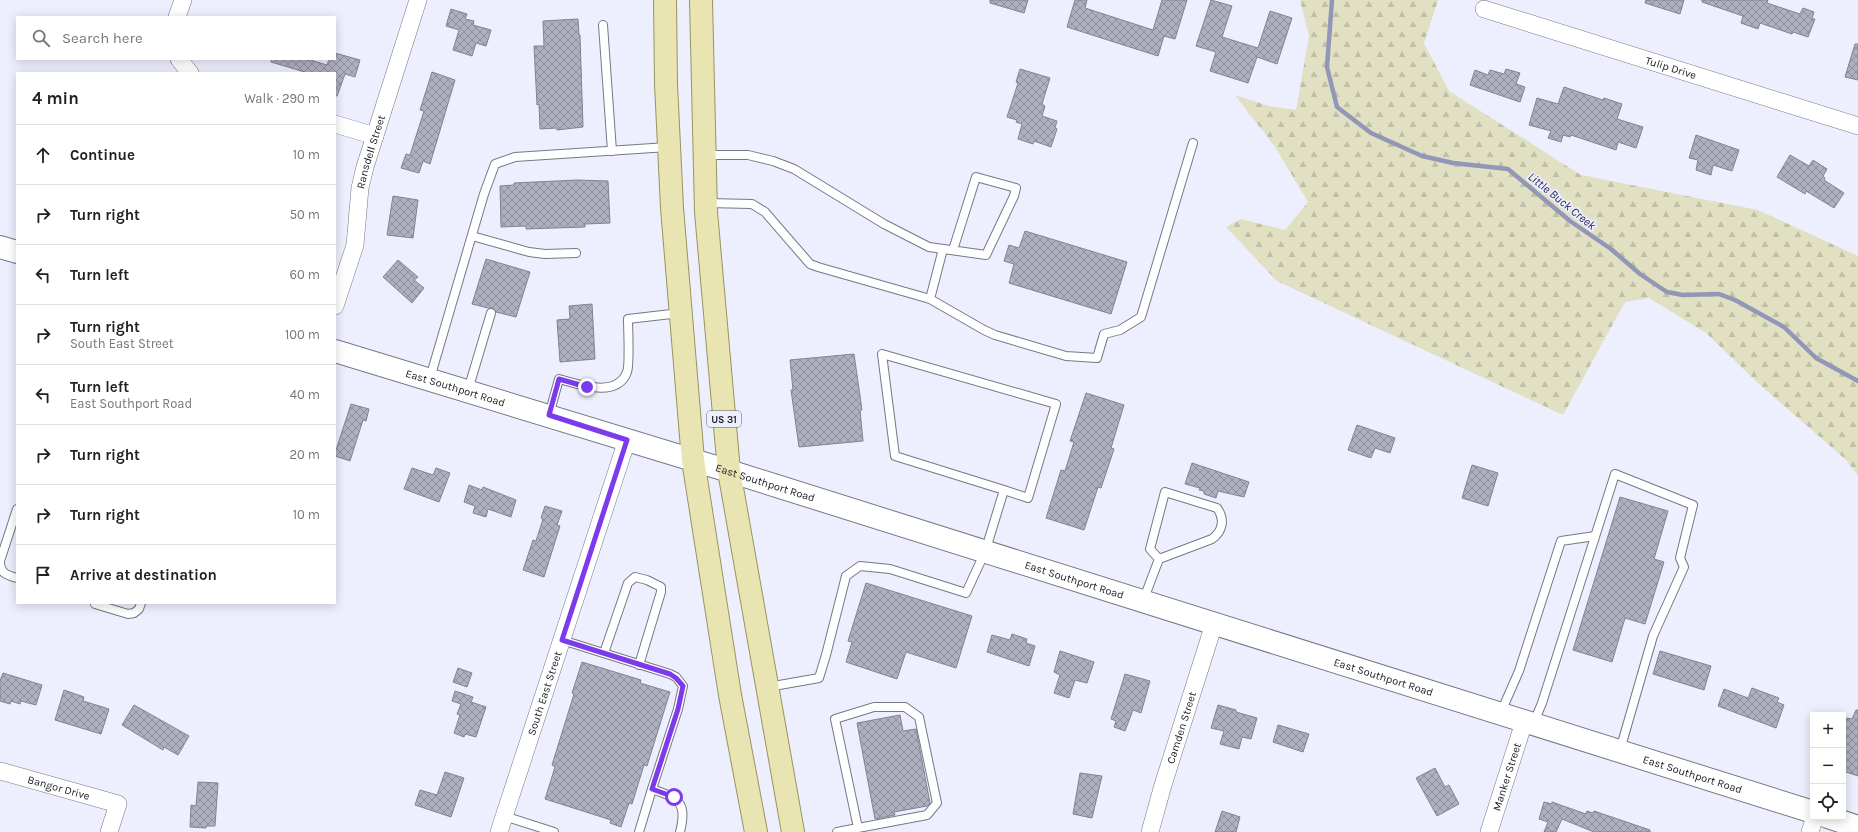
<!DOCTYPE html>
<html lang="en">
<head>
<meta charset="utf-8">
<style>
  :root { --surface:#fff; --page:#f2f2f2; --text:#222; --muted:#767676; --line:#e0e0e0 }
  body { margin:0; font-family:Karla,sans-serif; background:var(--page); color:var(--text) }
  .controls { position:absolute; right:12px; bottom:12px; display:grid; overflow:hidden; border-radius:0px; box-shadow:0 2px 10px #0003 }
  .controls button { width:36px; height:36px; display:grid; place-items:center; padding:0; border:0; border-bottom:1px solid var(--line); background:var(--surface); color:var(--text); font:20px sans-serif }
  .stop { position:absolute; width:12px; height:12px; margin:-9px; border:3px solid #7c3aed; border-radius:50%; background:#fff }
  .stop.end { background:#7c3aed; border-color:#fff; box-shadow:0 1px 4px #0008 }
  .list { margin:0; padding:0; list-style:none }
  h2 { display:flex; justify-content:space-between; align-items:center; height:52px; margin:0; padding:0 16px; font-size:17px }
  h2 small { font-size:13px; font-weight:400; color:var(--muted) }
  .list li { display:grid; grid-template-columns:26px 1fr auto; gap:12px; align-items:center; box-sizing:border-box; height:60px; padding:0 16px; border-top:1px solid var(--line) }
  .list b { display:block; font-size:15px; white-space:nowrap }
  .list p { margin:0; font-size:13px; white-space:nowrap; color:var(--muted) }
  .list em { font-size:13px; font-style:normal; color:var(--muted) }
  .icon { flex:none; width:22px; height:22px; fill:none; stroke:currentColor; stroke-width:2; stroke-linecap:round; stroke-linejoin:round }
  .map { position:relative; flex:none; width:1858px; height:832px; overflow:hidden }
  .search { position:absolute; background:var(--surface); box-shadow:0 2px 10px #0003; left:16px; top:16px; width:320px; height:44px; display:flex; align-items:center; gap:10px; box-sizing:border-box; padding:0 14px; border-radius:0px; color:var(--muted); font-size:15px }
  .panel { position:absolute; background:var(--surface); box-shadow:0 2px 10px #0003; left:16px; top:72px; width:320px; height:532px; border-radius:0px }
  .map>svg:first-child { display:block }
  .forest { fill:url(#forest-firs) }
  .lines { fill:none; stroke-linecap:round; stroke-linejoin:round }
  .stream { stroke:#9397b7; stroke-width:4.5 }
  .building { fill:url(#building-cross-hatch); stroke:#828391 }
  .lane-casing { stroke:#767885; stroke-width:10 }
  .street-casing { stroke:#767885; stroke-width:18 }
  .secondary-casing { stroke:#767885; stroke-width:24 }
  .primary-casing { stroke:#97945f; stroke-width:24 }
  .lane { stroke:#fff; stroke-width:8 }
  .street { stroke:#fff; stroke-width:17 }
  .secondary { stroke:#fff; stroke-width:22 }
  .primary { stroke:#e8e5b3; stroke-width:22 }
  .route { stroke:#7c3aed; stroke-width:5 }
  .labels { text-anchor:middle; stroke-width:3.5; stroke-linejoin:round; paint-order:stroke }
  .shield { fill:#edeffe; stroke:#5b5c64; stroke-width:1 }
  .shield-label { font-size:10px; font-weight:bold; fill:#1c1d22 }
  .street-label { font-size:11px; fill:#1c1d22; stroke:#edeffe }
  .water-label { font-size:12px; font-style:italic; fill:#29295e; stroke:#edeffe }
</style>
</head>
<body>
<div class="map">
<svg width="1858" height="832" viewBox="0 0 1858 832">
  <defs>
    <pattern id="forest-firs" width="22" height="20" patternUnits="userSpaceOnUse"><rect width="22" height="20" fill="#e1e0c2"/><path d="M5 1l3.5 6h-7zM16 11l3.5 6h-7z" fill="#c0c0a6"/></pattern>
    <pattern id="building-cross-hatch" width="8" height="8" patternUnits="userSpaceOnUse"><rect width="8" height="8" fill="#afb0bf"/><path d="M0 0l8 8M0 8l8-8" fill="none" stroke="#8e8f9b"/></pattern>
  </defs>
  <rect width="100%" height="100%" fill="#edeffe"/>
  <path class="forest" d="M1300,0H1438L1424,43L1449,91L1581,175L1758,210L1858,256V476L1846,460L1758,383L1706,333L1649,298L1625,302L1563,415L1277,281L1226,227L1241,219L1285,230L1308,202L1275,147L1235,95L1269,106L1296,110L1309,36Z"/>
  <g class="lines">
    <path class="stream" d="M1332,0L1327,67L1337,107L1371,133L1422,156L1453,163L1508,169L1570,221L1611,249L1640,274L1667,292L1683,295L1719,294L1735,300L1784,327L1816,358L1858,381"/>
  </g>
  <g class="building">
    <path d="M990,0H1028L1024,13L990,3Z"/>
    <path d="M1075,0H1087L1085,8L1153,30L1162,0H1187L1175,39L1164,36L1158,56L1067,27Z"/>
    <path d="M1211,0L1232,6L1222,37L1258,48L1270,11L1292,18L1277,64L1257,57L1248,83L1210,71L1216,52L1196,46Z"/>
    <path d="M1646,0H1684L1680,14L1645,3Z"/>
    <path d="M1702,0H1768L1767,3L1800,14L1803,8L1814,12L1812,19H1815L1808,37L1793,32L1792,34L1760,23L1758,29L1741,23L1743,16L1702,2Z"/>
    <path d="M451,9L467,14L465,19L474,21L473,25L491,30L486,46L476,43L472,56L453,50L459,30L446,26Z"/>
    <path d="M578,19L579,35H580L583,127L557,130V128L540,129L539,104L537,105L534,46H544L543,21Z"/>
    <path d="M1855,44H1858V80L1845,77Z"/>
    <path d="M335,53L360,60L355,77L345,74L337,96H335V73H308L271,62V59H307L327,65L329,59H335Z"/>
    <path d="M1020,69L1050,78L1042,104L1045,106L1042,116L1057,121L1055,128L1057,129L1051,147L1034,141L1033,144L1018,139L1022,124L1016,122L1017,120L1007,117L1018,83L1016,82Z"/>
    <path d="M1506,69L1520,73L1516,84L1525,87L1520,102L1470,85L1475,70L1488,75L1490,70L1504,74Z"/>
    <path d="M432,72L455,80L430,164L423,161L419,173L401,168L406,154L410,155L424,111L420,110Z"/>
    <path d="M1564,87L1603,100L1604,98L1622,104L1617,119L1643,127L1636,148L1618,142L1616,150L1571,135L1570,137L1563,135L1561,142L1548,138L1551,131L1529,125L1537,98L1558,104Z"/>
    <path d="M1696,135L1739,150L1732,171L1713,165L1711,175L1696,170L1698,160L1689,158Z"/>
    <path d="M1790,155L1809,166L1813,160L1827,169L1823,176L1825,178L1824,180L1844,193L1834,208L1806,191L1805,194L1777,177Z"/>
    <path d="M577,180L608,181L610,223L585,224V227L526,229V226L501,227L500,186L514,185V183Z"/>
    <path d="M393,196L418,200L413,238L387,235Z"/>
    <path d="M1025,231L1127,262L1111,314L1009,283L1014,264L1004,261L1009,245L1019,248Z"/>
    <path d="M486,259L530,272L516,317L496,312L493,308H488L472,304Z"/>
    <path d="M398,260L418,277L414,280L424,288L412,303L383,277Z"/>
    <path d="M592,304L595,359L560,362L557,320L570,319L569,306Z"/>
    <path d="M854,354L862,410H860L863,441L799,447L791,390H793L790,360Z"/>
    <path d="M1086,393L1124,405L1111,448L1114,449L1101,488L1098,487L1084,530L1046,518L1061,470L1065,471L1074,442L1070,441Z"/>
    <path d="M351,404L369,409L366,421L363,420L350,461L335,456V453Z"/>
    <path d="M1357,425L1395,438L1390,453L1375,448L1371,458L1348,450Z"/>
    <path d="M1192,463L1249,482L1244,497L1218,491L1216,498L1204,494V491L1199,490L1200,488L1185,484Z"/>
    <path d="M1472,465L1498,473L1488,506L1462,498Z"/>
    <path d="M412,468L433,475L436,468L450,473L439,502L404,489Z"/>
    <path d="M469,485L482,490L483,487L516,500L511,517L488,509L486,517L473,513L475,506L464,502Z"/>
    <path d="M1620,497L1668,511L1654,559L1664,562L1645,624L1625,618L1612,662L1573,650Z"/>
    <path d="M545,506L562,511L557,525L560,526L544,577L523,570L533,540L536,541L543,519L541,518Z"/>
    <path d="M866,583L972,616L956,668L906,652L897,679L846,662L852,642L848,641Z"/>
    <path d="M1012,634L1027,639L1026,643L1035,646L1029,666L987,652L992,635L1010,640Z"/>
    <path d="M1060,651L1094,662L1087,683L1075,680L1069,698L1054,693L1060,675L1054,672Z"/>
    <path d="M1660,651L1711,666L1704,690L1653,674Z"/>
    <path d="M582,662L641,680L640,683L670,692L647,766L644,765L632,804L629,803L621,827L610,823L611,820L545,799L555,767L552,765L574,694L572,693Z"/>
    <path d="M458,668L472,673L467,687L453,682Z"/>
    <path d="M3,673L42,685L36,705L21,701L20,704L11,701L10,704L0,701V681Z"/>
    <path d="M1125,674L1150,681L1141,713L1133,710L1125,731L1114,727L1116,721L1111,719Z"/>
    <path d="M1752,688L1779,698L1777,702L1784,705L1776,728L1718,706L1724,689L1748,698Z"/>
    <path d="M64,690L84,697L83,701L109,709L101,734L55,720Z"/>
    <path d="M455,691L473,697L471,702L486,707L476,737L465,734L464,737L454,733L460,715L457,714L461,704L452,701Z"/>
    <path d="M134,705L189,736L178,755L164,747L163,750L122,725Z"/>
    <path d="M1218,705L1236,710V712L1257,718L1251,739L1242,737L1239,749L1220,744L1224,731L1211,728Z"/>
    <path d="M1856,710H1858V776L1843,771V748L1847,736L1843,735V730L1847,718L1852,719Z"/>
    <path d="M900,715L903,731L916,729L930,803L927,806L894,812L895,815L875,819L857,723Z"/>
    <path d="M1278,725L1309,734L1303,752L1273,742Z"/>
    <path d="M1435,768L1445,787L1449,785L1459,804L1437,816L1416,778Z"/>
    <path d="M445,772L464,778L451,817L415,805L420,790L437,795Z"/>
    <path d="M1080,773L1102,776L1092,818L1073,814Z"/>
    <path d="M198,782L218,783L215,826H206V828L190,827L191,805L196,806Z"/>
    <path d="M1544,802L1552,804V802L1586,814L1587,811L1593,813L1594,811L1650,830V832H1594L1562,819L1556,832H1544L1548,822L1539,819Z"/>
    <path d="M1222,811L1240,817L1236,832H1215Z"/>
  </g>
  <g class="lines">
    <g class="lane-casing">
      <g id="lane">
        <path d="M603,25L612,151"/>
        <path d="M706,155H748L773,161L794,169L884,224L929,247L986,255L1014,196L1016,188L976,177L953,250"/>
        <path d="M707,203L752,204L765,212L810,264L818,267L930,299L984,330L995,335L1066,356L1097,358L1104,334L1120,330L1141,317L1193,143"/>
        <path d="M472,236L529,252L545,254L576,253"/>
        <path d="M930,299L943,249"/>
        <path d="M430,378L484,194L495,164L515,157L668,147"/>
        <path d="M468,390L491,313"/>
        <path d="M549,415L559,379C578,384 617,399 627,372C630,365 628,329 628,319L680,313"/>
        <path d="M17,509L0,561C0,573 6,575 17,578"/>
        <path d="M1143,601L1159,559L1212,539C1223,531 1225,519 1217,508L1165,492L1150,549L1159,559"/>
        <path d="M95,604L128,614L134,613L139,609L141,603"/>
        <path d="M562,640L670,674L676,677L683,686L678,709L652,789"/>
        <path d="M604,653L628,583L635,577L647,580L661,587V592L639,665"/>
        <path d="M768,687L819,678L826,655L846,576L860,566L890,569L966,593L985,552L1004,490L1028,498L1056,404L882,354L895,456L1004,490"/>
        <path d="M1501,712L1519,671L1561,541L1595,536"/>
        <path d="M1534,722L1542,703L1615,474L1693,505L1680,558L1684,567L1653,636L1620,750"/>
        <path d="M504,816L554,832"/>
        <path d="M639,832L652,789C678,798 688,802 680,832"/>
        <path d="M837,832L927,815L937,803L919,717L905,707H874L835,719L858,828"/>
      </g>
    </g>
    <g class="street-casing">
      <g id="street">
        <path id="s1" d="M1484,9L1858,126"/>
        <path d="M177,17L183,0"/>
        <path d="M179,59L190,73"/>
        <path d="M335,124L375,136"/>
        <path id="s2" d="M335,306L355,245L360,188L365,167L418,0"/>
        <path id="s3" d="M0,771L118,804L109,832"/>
        <path id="s4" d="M499,832L627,440"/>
        <path id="s5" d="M1150,832L1163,785L1214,624"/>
        <path id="s6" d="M1489,832L1524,722"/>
        <path d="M1810,832L1815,817"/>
      </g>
    </g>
    <g class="secondary-casing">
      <g id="secondary">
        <path d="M0,247L17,252"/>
        <path id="s7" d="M335,351L729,471L1813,812"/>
        <path d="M1828,817L1858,827"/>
      </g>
    </g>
    <g class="primary-casing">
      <g id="primary">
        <path d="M665,0L666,84L672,208L693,460L730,695L756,832"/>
        <path d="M701,0L706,212L729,471L793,832"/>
      </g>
    </g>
    <use href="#lane" class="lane"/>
    <use href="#street" class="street"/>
    <use href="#secondary" class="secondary"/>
    <use href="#primary" class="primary"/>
  </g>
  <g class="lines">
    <path class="route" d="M587,387L559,379L549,415L627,440L562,640L670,674L676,678L683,686L678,709L652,789L674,797"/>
  </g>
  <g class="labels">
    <rect class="shield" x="707" y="411" width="34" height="16" rx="3"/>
    <g class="shield-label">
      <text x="724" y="423">US 31</text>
    </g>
    <g class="street-label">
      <text dy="4" stroke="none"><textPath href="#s1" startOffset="196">Tulip Drive</textPath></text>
      <text dy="4" stroke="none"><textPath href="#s2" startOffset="159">Ransdell Street</textPath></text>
      <text dy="4" stroke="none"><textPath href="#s7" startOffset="126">East Southport Road</textPath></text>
      <text dy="4" stroke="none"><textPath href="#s7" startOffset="450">East Southport Road</textPath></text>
      <text dy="4" stroke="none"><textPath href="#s7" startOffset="774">East Southport Road</textPath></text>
      <text dy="4" stroke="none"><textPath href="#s7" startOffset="1098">East Southport Road</textPath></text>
      <text dy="4" stroke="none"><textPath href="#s4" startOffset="146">South East Street</textPath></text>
      <text dy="4" stroke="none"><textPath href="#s5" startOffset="109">Camden Street</textPath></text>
      <text dy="4" stroke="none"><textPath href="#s7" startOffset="1422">East Southport Road</textPath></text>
      <text dy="4" stroke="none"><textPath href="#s6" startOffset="58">Manker Street</textPath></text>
      <text dy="4" stroke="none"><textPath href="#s3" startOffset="61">Bangor Drive</textPath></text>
    </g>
    <g class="water-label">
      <text transform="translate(1562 201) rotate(39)" y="4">Little Buck Creek</text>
    </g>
  </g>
</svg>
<div class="controls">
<button>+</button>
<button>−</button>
<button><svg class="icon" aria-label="locate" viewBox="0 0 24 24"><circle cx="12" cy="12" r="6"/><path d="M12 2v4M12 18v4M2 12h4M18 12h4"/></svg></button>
</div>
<div class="stop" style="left:674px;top:797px"></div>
<div class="stop end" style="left:587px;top:387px"></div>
<div class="search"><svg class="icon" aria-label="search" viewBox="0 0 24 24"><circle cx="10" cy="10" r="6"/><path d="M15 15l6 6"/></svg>Search here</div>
<section class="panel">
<h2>4 min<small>Walk · 290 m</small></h2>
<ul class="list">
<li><svg class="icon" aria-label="ahead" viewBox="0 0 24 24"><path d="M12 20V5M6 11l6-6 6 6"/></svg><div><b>Continue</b></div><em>10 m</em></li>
<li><svg class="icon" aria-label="right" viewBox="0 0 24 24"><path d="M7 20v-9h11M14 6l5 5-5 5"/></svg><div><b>Turn right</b></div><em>50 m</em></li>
<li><svg class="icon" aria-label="left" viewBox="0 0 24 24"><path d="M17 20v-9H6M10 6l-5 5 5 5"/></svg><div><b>Turn left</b></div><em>60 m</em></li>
<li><svg class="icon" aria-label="right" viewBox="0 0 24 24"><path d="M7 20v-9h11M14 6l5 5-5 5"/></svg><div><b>Turn right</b><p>South East Street</p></div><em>100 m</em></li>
<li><svg class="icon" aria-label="left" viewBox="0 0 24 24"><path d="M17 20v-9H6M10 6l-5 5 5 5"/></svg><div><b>Turn left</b><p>East Southport Road</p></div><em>40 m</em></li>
<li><svg class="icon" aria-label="right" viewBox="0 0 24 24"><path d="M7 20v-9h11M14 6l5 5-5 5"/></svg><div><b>Turn right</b></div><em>20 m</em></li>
<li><svg class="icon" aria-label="right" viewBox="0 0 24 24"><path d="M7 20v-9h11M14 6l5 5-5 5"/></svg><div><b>Turn right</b></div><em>10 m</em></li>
<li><svg class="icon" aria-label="arrive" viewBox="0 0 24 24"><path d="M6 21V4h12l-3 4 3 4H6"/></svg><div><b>Arrive at destination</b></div></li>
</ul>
</section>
</div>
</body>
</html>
